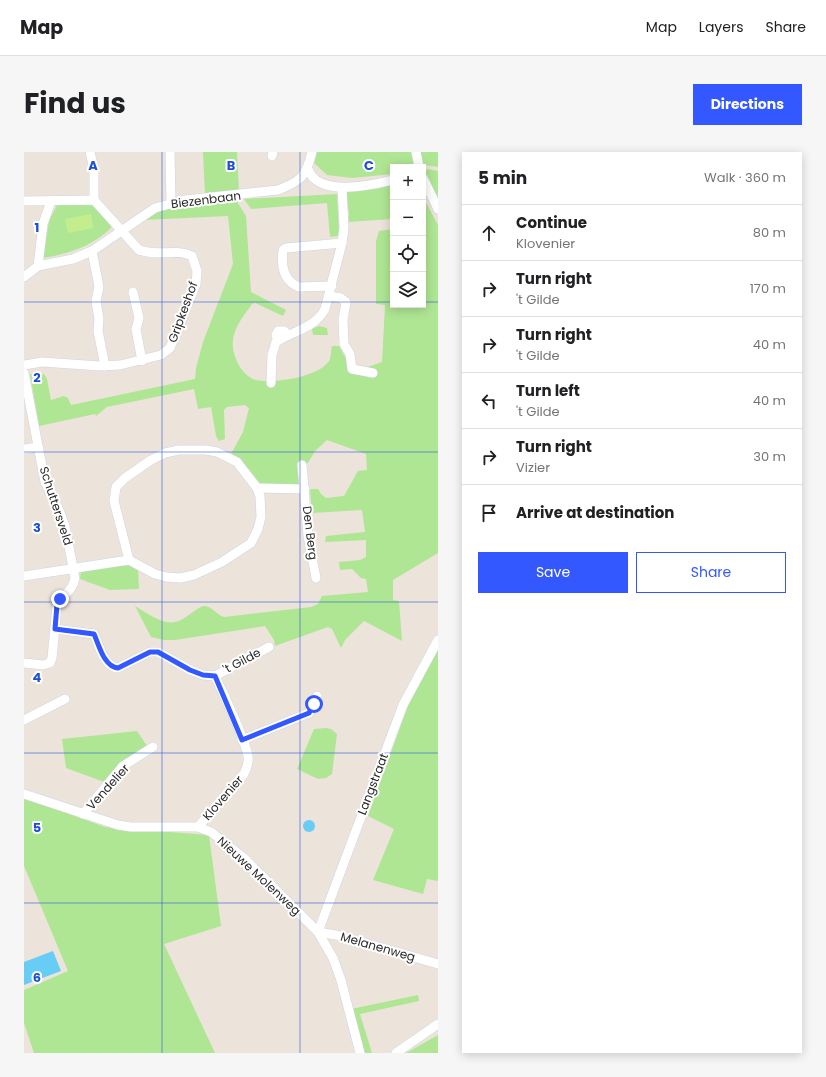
<!DOCTYPE html>
<html lang="en">
<head>
<meta charset="utf-8">
<style>
  :root { --surface:#fff; --page:#f6f6f6; --text:#202124; --muted:#757577; --line:#e0e0e0; --accent:#3458ff }
  body { margin:0; font-family:Poppins,sans-serif; background:var(--page); color:var(--text) }
  .controls { position:absolute; right:12px; top:12px; display:grid; overflow:hidden; border-radius:0px; box-shadow:0 2px 10px #0003 }
  .controls button { width:36px; height:36px; display:grid; place-items:center; padding:0; border:0; border-bottom:1px solid var(--line); background:var(--surface); color:var(--text); font:20px sans-serif }
  .stop { position:absolute; width:12px; height:12px; margin:-9px; border:3px solid #3458ff; border-radius:50%; background:#fff }
  .stop.end { background:#3458ff; border-color:#fff; box-shadow:0 1px 4px #0008 }
  .list { margin:0; padding:0; list-style:none }
  h2 { display:flex; justify-content:space-between; align-items:center; height:52px; margin:0; padding:0 16px; font-size:17px }
  h2 small { font-size:13px; font-weight:400; color:var(--muted) }
  .list li { display:grid; grid-template-columns:26px 1fr auto; gap:12px; align-items:center; box-sizing:border-box; height:56px; padding:0 16px; border-top:1px solid var(--line) }
  .list b { display:block; font-size:15px; white-space:nowrap }
  .list p { margin:0; font-size:13px; white-space:nowrap; color:var(--muted) }
  .list em { font-size:13px; font-style:normal; color:var(--muted) }
  .actions { display:flex; gap:8px; padding:12px 16px }
  .actions a { flex:1; padding:9px 0; border:1px solid var(--accent); border-radius:0px; text-align:center; font-size:14px; color:var(--accent) }
  .actions .main { background:var(--accent); color:#fff }
  .icon { flex:none; width:22px; height:22px; fill:none; stroke:currentColor; stroke-width:2; stroke-linecap:round; stroke-linejoin:round }
  .map { position:relative; flex:none; width:414px; height:901px; overflow:hidden; border-radius:0px }
  header { display:flex; align-items:center; gap:24px; box-sizing:border-box; height:56px; padding:0 20px; background:var(--surface); border-bottom:1px solid var(--line) }
  header strong { font-size:19px }
  nav { display:flex; gap:22px; margin-inline-start:auto; font-size:14px }
  .intro { display:flex; align-items:center; justify-content:space-between; box-sizing:border-box; height:96px; padding:0 24px }
  h1 { margin:0; font-size:28px }
  .button { padding:10px 18px; border-radius:0px; background:var(--accent); color:#fff; font-size:14px; font-weight:700 }
  main { display:flex; gap:24px; padding:0 24px }
  aside { flex:1; background:var(--surface); border-radius:0px; box-shadow:0 2px 10px #0003 }
  .map>svg:first-child { display:block }
  .green { fill:#afe693 }
  .pitch { fill:#c4ee8e }
  .water { fill:#67cdf4 }
  .lines { fill:none; stroke-linecap:round; stroke-linejoin:round }
  .minor-casing { stroke:#cfd3e3; stroke-width:10 }
  .minor { stroke:#fff; stroke-width:9 }
  .route { stroke:#3458ff; stroke-width:5 }
  .grid { fill:none; stroke:#1d4ed8; stroke-width:1; stroke-opacity:0.55 }
  .labels { text-anchor:middle; stroke-width:4; stroke-linejoin:round; paint-order:stroke }
  .street-label { font-size:12px; fill:#292929; stroke:#fff }
  .grid-label { font-size:13px; text-anchor:middle; font-weight:bold; fill:#1d4ed8; stroke:#fff; stroke-width:4; stroke-linejoin:round; paint-order:stroke }
</style>
</head>
<body>
<header>
<strong>Map</strong>
<nav><a>Map</a><a>Layers</a><a>Share</a></nav>
</header>
<div class="intro"><h1>Find us</h1><a class="button">Directions</a></div>
<main>
<div class="map">
<svg width="414" height="901" viewBox="0 0 414 901">
  <rect width="100%" height="100%" fill="#ece4da"/>
  <g class="green">
    <path d="M179,0H213L215,40L181,43Z"/>
    <path d="M293,0H390L391,15H369V22L328,26L303,23L290,11Z"/>
    <path d="M395,0H414V15L399,13Z"/>
    <path d="M404,17L414,19V58L399,29V20Z"/>
    <path d="M369,32V69L368,67L324,70L325,61L321,38Z"/>
    <path d="M313,42L315,79L314,84L306,85L303,51L227,57L220,47Z"/>
    <path d="M399,45L414,73V401L369,428V448L375,449L378,489L340,469L321,488L317,496L308,477L304,475L251,494L250,488L241,474L151,488H140L127,485L111,454C125,462 141,476 157,468C165,464 171,457 179,454C189,454 191,462 200,465L287,455L294,452L298,444L344,440L342,427L337,426L328,417L316,418L315,410L336,408L342,405V388L301,390L302,384L341,380L338,358L288,361L286,337H294L297,342L302,346L320,344L334,319L343,318L342,302L303,288L291,299L284,311L277,312L278,332L241,337L215,306L207,302L219,280L225,256L221,253L203,255L200,258L201,287L195,289L192,284L187,255L174,257L170,237L83,255L72,264L71,262L15,274L6,222H20L23,227L27,248L40,244L44,246L47,253L171,227L172,216L179,190L209,112L204,64L120,68C150,48 178,54 212,48L222,64L227,140L262,158L259,164L231,151L228,152C221,162 210,175 209,188C207,202 217,224 232,228C249,232 295,225 305,209C307,206 307,199 308,194H315L329,220L358,210L361,153L352,152V89L355,79L369,77V153H399Z"/>
    <path d="M34,51C64,51 72,46 88,75C69,94 45,102 19,106L25,69Z"/>
    <path d="M295,174L303,176L304,183H289L288,177Z"/>
    <path d="M107,413L114,418L115,437L86,438L56,427L57,418Z"/>
    <path d="M414,498V729L403,727L399,742L349,728L370,677L344,664L386,548Z"/>
    <path d="M302,576L307,577L313,582L308,622L302,626L294,627L273,617L290,577Z"/>
    <path d="M113,579L123,594L83,631L42,616L38,587Z"/>
    <path d="M0,646L81,675L185,683L197,774L140,792L191,901H10L0,871V838L44,819L0,714Z"/>
    <path d="M394,843L395,849L336,862L348,901H339L327,857Z"/>
    <path d="M414,883V901H382Z"/>
  </g>
  <path class="pitch" d="M67,62L69,76L44,81L41,67Z"/>
  <g class="water">
    <circle cx="285" cy="674" r="6"/>
    <path d="M29,799L37,819L0,833V810Z"/>
  </g>
  <g class="lines">
    <g class="minor-casing">
      <g id="minor">
        <path d="M66,0L70,17V48"/>
        <path d="M146,0L147,51"/>
        <path d="M392,0L395,15"/>
        <path d="M248,4L249,0"/>
        <path d="M284,17C294,46 348,33 369,28"/>
        <path d="M399,26L414,57"/>
        <path d="M0,49L70,48L115,98C132,105 153,96 168,104L173,119L172,132L146,196L137,203L96,213L76,214L18,210L0,213"/>
        <path d="M68,99L75,135L72,149L75,167L74,179L81,214"/>
        <path d="M14,114L19,72L27,49"/>
        <path d="M0,125L14,114L49,107L68,99L131,56L161,48L254,38C277,29 282,25 288,0"/>
        <path d="M308,134L275,135C259,129 257,113 259,98L262,96L318,91"/>
        <path d="M109,140L115,166L112,177L118,209"/>
        <path d="M306,144L317,146L322,150L319,168L320,192L326,202L328,217L349,221"/>
        <path d="M254,189L252,183L254,179H260L264,183"/>
        <path d="M0,221L21,330L35,358L41,374L51,426C48,441 39,441 33,453L28,506L26,511L19,513L0,511"/>
        <path d="M247,231L248,203L252,190C269,179 291,176 301,157L318,91L320,75L318,36"/>
        <path d="M0,297L14,295"/>
        <path d="M278,313L284,384L292,426"/>
        <path d="M233,336L281,337"/>
        <path d="M0,424L105,408L131,422L142,425L156,426L170,423L198,410L227,391L234,377L237,365L236,344L233,336L213,310L193,300L182,298H155L141,301L127,308L101,326L92,335L90,349L105,408"/>
        <path d="M31,477L70,482C75,493 80,515 94,516L126,500H134L166,518L179,523L191,524"/>
        <path d="M0,568L41,547"/>
        <path d="M218,588L285,561L293,544"/>
        <path d="M0,642L94,673L107,675H174L187,680L220,706L294,780L309,806L317,828L336,901"/>
        <path d="M59,662L99,614L129,595"/>
        <path d="M174,675L220,622C223,616 225,611 224,604C219,581 201,546 191,524L245,495"/>
        <path d="M294,780L379,553L414,488"/>
        <path d="M294,780L312,783L414,812"/>
        <path d="M372,901L414,872"/>
      </g>
    </g>
    <use href="#minor" class="minor"/>
  </g>
  <g class="lines">
    <path class="route" d="M36,447L33,453L31,477L70,482C75,493 80,515 94,516L126,500H134L166,518L179,523L191,524L218,588L285,561L290,552"/>
  </g>
  <path class="grid" d="M138,0V901M276,0V901M0,150H369M399,150H414M0,300H414M0,450H414M0,601H414M0,751H414"/>
  <g class="labels">
    <g class="street-label">
      <text transform="translate(182 48) rotate(-7)" y="4">Biezenbaan</text>
      <text transform="translate(159 160) rotate(-70)" y="4">Gripkeshof</text>
      <text transform="translate(32 354) rotate(72)" y="4">Schuttersveld</text>
      <text transform="translate(286 381) rotate(83)" y="4">Den Berg</text>
      <text transform="translate(218 509) rotate(-28)" y="4">'t Gilde</text>
      <text transform="translate(349 632) rotate(-69)" y="4">Langstraat</text>
      <text transform="translate(84 635) rotate(-48)" y="4">Vendelier</text>
      <text transform="translate(199 646) rotate(-49)" y="4">Klovenier</text>
      <text transform="translate(235 724) rotate(43)" y="4">Nieuwe Molenweg</text>
      <text transform="translate(354 795) rotate(16)" y="4">Melanenweg</text>
    </g>
  </g>
  <g class="grid-label">
    <text x="69" y="18">A</text>
    <text x="207" y="18">B</text>
    <text x="345" y="18">C</text>
    <text x="13" y="80">1</text>
    <text x="13" y="230">2</text>
    <text x="13" y="380">3</text>
    <text x="13" y="530">4</text>
    <text x="13" y="680">5</text>
    <text x="13" y="830">6</text>
  </g>
</svg>
<div class="controls">
<button>+</button>
<button>−</button>
<button><svg class="icon" aria-label="locate" viewBox="0 0 24 24"><circle cx="12" cy="12" r="6"/><path d="M12 2v4M12 18v4M2 12h4M18 12h4"/></svg></button>
<button><svg class="icon" aria-label="layers" viewBox="0 0 24 24"><path d="M12 4l9 5-9 5-9-5zM3 14l9 5 9-5"/></svg></button>
</div>
<div class="stop" style="left:290px;top:552px"></div>
<div class="stop end" style="left:36px;top:447px"></div>
</div>
<aside>
<h2>5 min<small>Walk · 360 m</small></h2>
<ul class="list">
<li><svg class="icon" aria-label="ahead" viewBox="0 0 24 24"><path d="M12 20V5M6 11l6-6 6 6"/></svg><div><b>Continue</b><p>Klovenier</p></div><em>80 m</em></li>
<li><svg class="icon" aria-label="right" viewBox="0 0 24 24"><path d="M7 20v-9h11M14 6l5 5-5 5"/></svg><div><b>Turn right</b><p>'t Gilde</p></div><em>170 m</em></li>
<li><svg class="icon" aria-label="right" viewBox="0 0 24 24"><path d="M7 20v-9h11M14 6l5 5-5 5"/></svg><div><b>Turn right</b><p>'t Gilde</p></div><em>40 m</em></li>
<li><svg class="icon" aria-label="left" viewBox="0 0 24 24"><path d="M17 20v-9H6M10 6l-5 5 5 5"/></svg><div><b>Turn left</b><p>'t Gilde</p></div><em>40 m</em></li>
<li><svg class="icon" aria-label="right" viewBox="0 0 24 24"><path d="M7 20v-9h11M14 6l5 5-5 5"/></svg><div><b>Turn right</b><p>Vizier</p></div><em>30 m</em></li>
<li><svg class="icon" aria-label="arrive" viewBox="0 0 24 24"><path d="M6 21V4h12l-3 4 3 4H6"/></svg><div><b>Arrive at destination</b></div></li>
</ul>
<div class="actions"><a class="main">Save</a><a>Share</a></div>
</aside>
</main>
</body>
</html>
